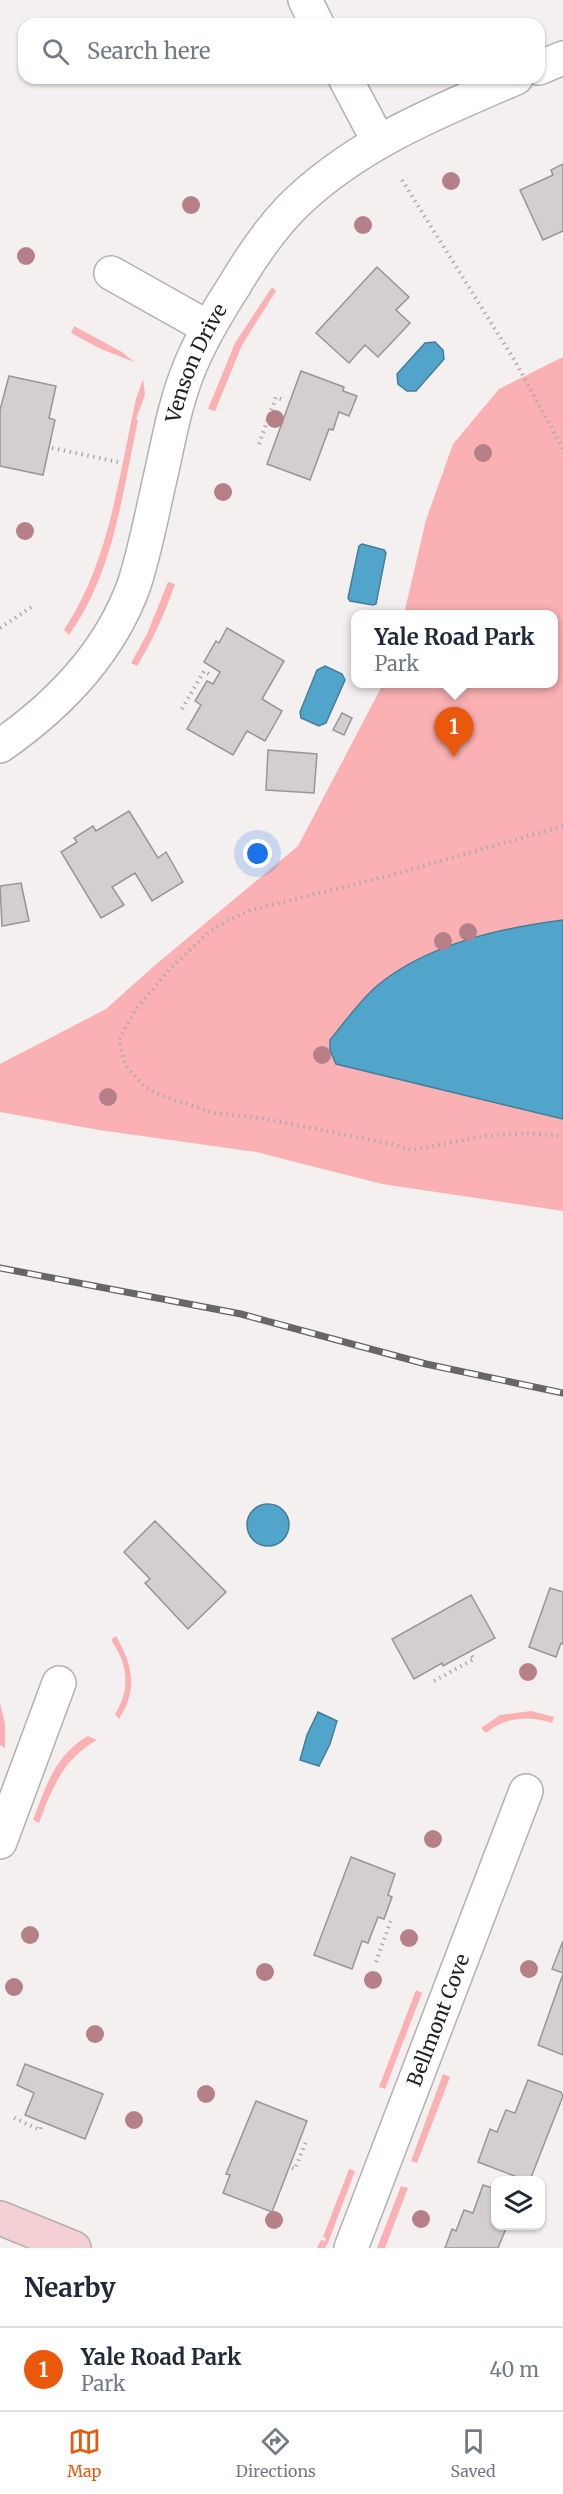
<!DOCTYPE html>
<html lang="en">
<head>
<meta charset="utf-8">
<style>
  :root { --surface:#fff; --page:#f2f2f3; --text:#1f2937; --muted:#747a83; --line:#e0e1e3; --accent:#ea580c }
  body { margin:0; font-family:Merriweather,serif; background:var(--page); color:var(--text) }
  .controls { position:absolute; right:18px; bottom:18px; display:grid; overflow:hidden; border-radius:12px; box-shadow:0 2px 4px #0004 }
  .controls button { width:54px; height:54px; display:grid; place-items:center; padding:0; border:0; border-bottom:2px solid var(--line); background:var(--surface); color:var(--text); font:30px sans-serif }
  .you { position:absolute; left:258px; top:854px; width:21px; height:21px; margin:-15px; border:4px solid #fff; border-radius:50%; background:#1a73e8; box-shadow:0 0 0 9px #1a73e833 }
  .badge { display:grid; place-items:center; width:39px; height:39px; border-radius:50%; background:var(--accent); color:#fff; font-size:20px; font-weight:700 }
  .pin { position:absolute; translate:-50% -50px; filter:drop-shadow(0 2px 3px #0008) }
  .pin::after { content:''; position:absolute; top:32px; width:21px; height:18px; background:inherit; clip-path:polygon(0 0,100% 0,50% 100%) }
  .popup { position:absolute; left:351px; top:610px; width:207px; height:78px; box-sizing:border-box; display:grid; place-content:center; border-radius:12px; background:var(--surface); filter:drop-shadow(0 2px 4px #0005); font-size:20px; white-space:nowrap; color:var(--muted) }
  .popup b { font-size:22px; color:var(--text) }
  .popup::after { content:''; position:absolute; left:50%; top:100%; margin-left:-12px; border:12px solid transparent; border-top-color:var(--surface) }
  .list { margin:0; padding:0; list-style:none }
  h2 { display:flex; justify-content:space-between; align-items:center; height:78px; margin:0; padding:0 24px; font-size:26px }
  h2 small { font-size:20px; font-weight:400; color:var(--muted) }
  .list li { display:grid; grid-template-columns:39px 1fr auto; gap:18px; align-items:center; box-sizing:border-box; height:84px; padding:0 24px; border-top:2px solid var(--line) }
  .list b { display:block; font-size:22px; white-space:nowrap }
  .list p { margin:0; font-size:20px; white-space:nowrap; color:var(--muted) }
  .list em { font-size:20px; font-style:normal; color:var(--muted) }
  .icon { flex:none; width:33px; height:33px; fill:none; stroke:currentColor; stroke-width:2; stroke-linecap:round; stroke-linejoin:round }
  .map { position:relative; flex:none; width:563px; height:2248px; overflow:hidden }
  .search { position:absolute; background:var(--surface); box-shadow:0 2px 4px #0004; left:18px; right:18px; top:18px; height:66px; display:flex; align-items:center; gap:15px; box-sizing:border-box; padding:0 21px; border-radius:18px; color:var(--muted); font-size:22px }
  .sheet { height:162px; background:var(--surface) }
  nav { display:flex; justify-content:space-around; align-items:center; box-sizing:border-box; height:84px; border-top:2px solid var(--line); background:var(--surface); font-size:16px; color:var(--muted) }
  nav a { display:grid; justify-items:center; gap:3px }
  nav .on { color:var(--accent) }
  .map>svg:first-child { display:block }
  .green { fill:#fbb1b3 }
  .water { fill:#51a5cb; stroke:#447e98; stroke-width:1.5 }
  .building { fill:#d3cfcf; stroke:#999595; stroke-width:1.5 }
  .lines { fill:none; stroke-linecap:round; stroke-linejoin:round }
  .street-casing { stroke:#b4b0b0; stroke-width:36 }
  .secondary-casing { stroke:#b4b0b0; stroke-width:36 }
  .path { stroke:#aeabab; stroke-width:4; stroke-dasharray:1.5 4.5; stroke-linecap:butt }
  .street { stroke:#fff; stroke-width:33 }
  .secondary { stroke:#f4cfd3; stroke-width:33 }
  .rail-casing { stroke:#686565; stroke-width:7 }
  .rail { stroke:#fff; stroke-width:4.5; stroke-dasharray:14; stroke-linecap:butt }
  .tree { fill:#b68088 }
  .labels { text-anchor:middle; stroke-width:5; stroke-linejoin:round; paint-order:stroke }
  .street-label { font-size:20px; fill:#242222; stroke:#fff }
</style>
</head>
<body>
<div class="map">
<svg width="563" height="2248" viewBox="0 0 563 2248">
  <rect width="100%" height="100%" fill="#f4f0f0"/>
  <g class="green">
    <path d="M272,287L276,291L242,345L215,411L208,409L235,343Z"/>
    <path d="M74,326L122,352L134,362L101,349L71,333Z"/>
    <path d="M563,357V1211L382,1184L256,1152L99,1130L0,1112V1064L106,1009L154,966L298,846L383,684H553V614H404L426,520L453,444L499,389Z"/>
    <path d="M143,379L145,395L136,419L138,420C122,494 114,572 69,635L64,630C110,560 118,479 136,399Z"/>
    <path d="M168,582L175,584C165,613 153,640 137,666L131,663L147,634Z"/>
    <path d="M116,1636C133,1665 138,1690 119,1719L115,1714C131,1689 128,1664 111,1640Z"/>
    <path d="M0,1703L5,1723V1748L0,1745Z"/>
    <path d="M531,1711L554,1717L552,1723C529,1715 505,1717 486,1733L481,1728L500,1715Z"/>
    <path d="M88,1736L97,1740C63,1759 52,1788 39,1823L33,1820C46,1786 55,1755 88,1736Z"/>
    <path d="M416,1990L422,1993L385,2089L379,2087Z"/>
    <path d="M443,2074L450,2077L417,2163L411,2161Z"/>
    <path d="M349,2169L355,2171L328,2243L325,2248H317L321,2240L325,2241L326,2238L323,2237Z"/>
    <path d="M401,2186L408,2188L385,2248H377Z"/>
  </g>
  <g class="water">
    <path d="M435,342L443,350L444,359L416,391H407L398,384L397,374L425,343Z"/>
    <path d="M362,544L384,550L386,553L376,604L373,605L350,601L348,598L359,546Z"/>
    <path d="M325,666L342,674L345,680L326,723L319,726L301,718L300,712L317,670Z"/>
    <path d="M563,920V1119L336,1064L330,1050V1040C345,1022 360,1000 378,985C428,944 501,928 563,920Z"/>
    <circle cx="268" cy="1525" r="21"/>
    <path d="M318,1712L337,1721L330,1744L319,1766L300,1760L307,1735Z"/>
  </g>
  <g class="building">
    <path d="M563,164V231L543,240L520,190L553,175L551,170Z"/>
    <path d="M377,267L409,297L396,310L410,323L378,357L365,345L349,363L316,333Z"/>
    <path d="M301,371L344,387L343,391L357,396L349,416L339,412L333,430L329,429L310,480L267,464Z"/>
    <path d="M9,376L56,386L49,418L55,420L43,475L0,466V410Z"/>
    <path d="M227,628L284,661L262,699L282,711L265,741L247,731L233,755L187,729L201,705L195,701L207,681L213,684L220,672L204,662L216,641L219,643Z"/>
    <path d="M342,713L352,718L344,735L333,730Z"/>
    <path d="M268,750L317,754L314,793L266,790Z"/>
    <path d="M129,811L158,858L166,852L183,882L152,901L135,873L112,887L124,905L101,918L61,852L77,842L74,838L93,826L96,831Z"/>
    <path d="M21,883L29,921L2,926L0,886Z"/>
    <path d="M155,1521L226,1592L188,1629L145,1583L150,1579L124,1552Z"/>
    <path d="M550,1588L563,1592V1644L561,1643L556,1657L529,1647Z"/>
    <path d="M471,1595L495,1638L443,1666L442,1663L414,1679L392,1639Z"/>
    <path d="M351,1857L395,1874L388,1895L392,1897L384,1919L378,1917L368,1943L362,1941L352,1969L314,1955Z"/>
    <path d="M563,1941V1973L552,1969Z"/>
    <path d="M563,1974V2055L538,2045Z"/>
    <path d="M25,2064L103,2094L85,2139L25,2115L34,2093L17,2085Z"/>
    <path d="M528,2080L561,2092L563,2096L530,2180H525L478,2162L490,2129L497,2132L506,2110L515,2113Z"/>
    <path d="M256,2101L307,2121L272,2212L223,2193L230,2175L226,2174Z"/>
    <path d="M483,2185L496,2189V2226H507L498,2248H445L452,2229L456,2231L464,2210L473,2213Z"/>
  </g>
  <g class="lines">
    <g class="street-casing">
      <g id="street">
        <path d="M305,0L317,24"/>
        <path d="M539,68L563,58"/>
        <path d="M345,78L379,142"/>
        <path d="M111,273L207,327"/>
        <path id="s1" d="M0,746C59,705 109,654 134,585C146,548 153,508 162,470C169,438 175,405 187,374C199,342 216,314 234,286C250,259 268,232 290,209C352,146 436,112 516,78"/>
        <path d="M0,1842L59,1683"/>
        <path id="s2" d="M351,2248L526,1791"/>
      </g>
    </g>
    <g class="secondary-casing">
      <path id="secondary" d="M0,2218L74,2248"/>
    </g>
    <g class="path">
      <path d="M402,180L515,361L563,449"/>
      <path d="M259,444L276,397L283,400"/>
      <path d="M52,448L118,462"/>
      <path d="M0,628L33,606"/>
      <path d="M182,709L204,671L212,676"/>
      <path d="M563,826L392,875L251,910L227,921L209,932L169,970L136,1009L119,1040L125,1065L144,1086L157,1094L214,1113L266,1119L387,1143L413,1150L483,1136L526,1133L563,1136"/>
      <path d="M434,1681L474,1659L471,1655"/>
      <path d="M376,1962L391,1920"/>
      <path d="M14,2118L40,2130L41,2126"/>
      <path d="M292,2168L295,2169L307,2139"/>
    </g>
    <use href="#street" class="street"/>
    <use href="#secondary" class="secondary"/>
    <g class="rail-casing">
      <path id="rail" d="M0,1268L241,1314L426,1364L563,1393"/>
    </g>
    <use href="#rail" class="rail"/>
  </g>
  <g class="tree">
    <circle cx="451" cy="181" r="9"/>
    <circle cx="191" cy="205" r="9"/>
    <circle cx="363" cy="225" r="9"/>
    <circle cx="26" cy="256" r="9"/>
    <circle cx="275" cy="419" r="9"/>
    <circle cx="483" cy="453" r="9"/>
    <circle cx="223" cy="492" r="9"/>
    <circle cx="25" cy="531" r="9"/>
    <circle cx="468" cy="932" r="9"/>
    <circle cx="443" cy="941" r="9"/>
    <circle cx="322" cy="1055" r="9"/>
    <circle cx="108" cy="1097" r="9"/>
    <circle cx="528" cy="1672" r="9"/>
    <circle cx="433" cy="1839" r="9"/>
    <circle cx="30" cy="1935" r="9"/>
    <circle cx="409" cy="1938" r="9"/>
    <circle cx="529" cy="1969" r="9"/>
    <circle cx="265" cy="1972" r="9"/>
    <circle cx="373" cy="1980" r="9"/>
    <circle cx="14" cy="1987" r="9"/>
    <circle cx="95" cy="2034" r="9"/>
    <circle cx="206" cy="2094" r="9"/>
    <circle cx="134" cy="2120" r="9"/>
    <circle cx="421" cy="2219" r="9"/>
    <circle cx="274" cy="2220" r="9"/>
  </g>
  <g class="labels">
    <g class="street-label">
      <text dy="7" stroke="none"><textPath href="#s1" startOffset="444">Venson Drive</textPath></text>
      <text dy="7" stroke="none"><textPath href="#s2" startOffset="244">Bellmont Cove</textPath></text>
    </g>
  </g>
</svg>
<div class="controls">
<button><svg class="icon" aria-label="layers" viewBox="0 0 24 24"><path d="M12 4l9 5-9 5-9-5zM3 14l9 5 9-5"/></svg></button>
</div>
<div class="you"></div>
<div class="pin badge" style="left:454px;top:757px">1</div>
<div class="popup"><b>Yale Road Park</b>Park</div>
<div class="search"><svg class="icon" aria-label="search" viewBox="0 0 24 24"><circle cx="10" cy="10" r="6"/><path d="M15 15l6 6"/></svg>Search here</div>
</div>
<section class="sheet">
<h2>Nearby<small></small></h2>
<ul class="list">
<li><span class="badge">1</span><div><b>Yale Road Park</b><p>Park</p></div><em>40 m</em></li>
</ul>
</section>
<nav>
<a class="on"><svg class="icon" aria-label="map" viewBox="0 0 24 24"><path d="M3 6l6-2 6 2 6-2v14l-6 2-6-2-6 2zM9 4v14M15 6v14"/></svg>Map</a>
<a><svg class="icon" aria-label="directions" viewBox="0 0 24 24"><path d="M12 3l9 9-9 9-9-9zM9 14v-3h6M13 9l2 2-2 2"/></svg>Directions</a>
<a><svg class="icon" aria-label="saved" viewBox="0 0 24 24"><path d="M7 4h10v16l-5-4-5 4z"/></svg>Saved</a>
</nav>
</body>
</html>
